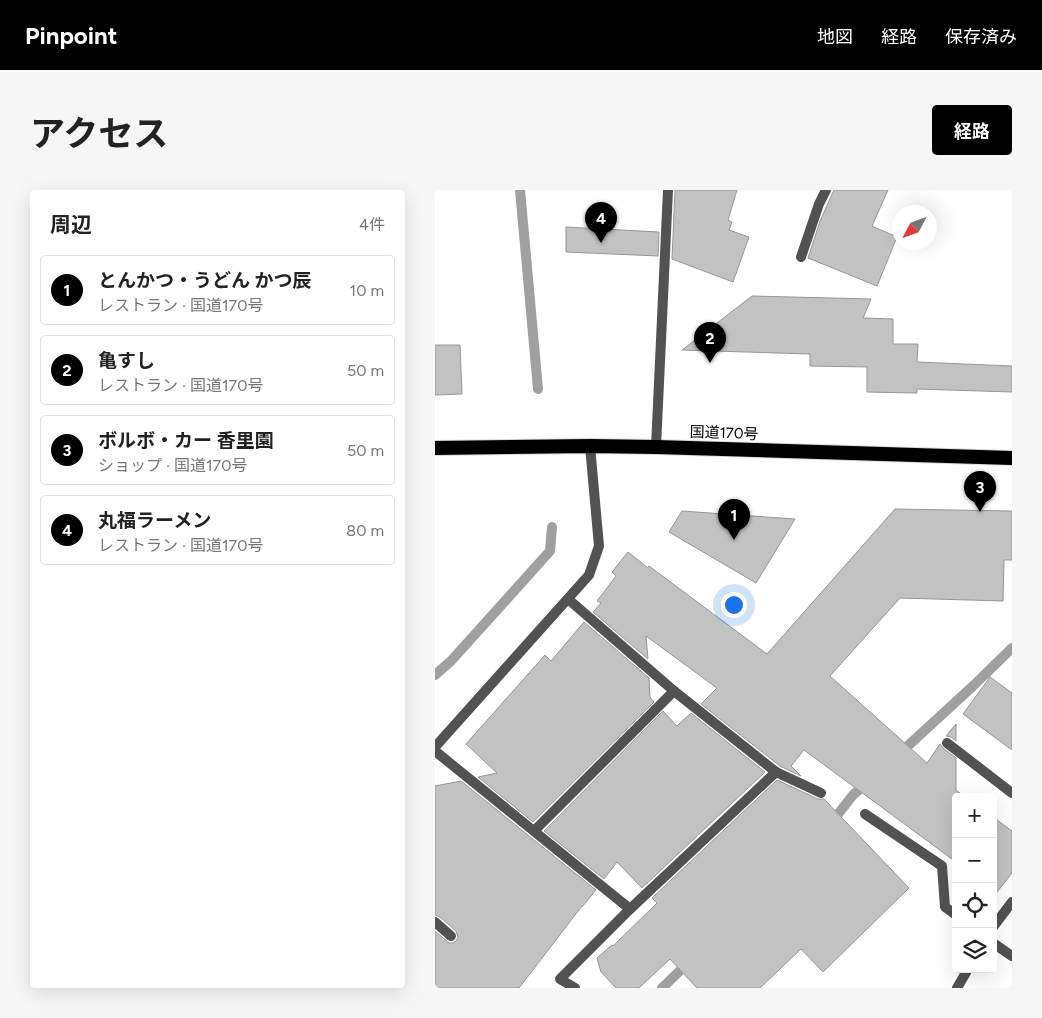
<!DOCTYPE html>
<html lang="ja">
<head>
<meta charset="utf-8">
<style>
  :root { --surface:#fff; --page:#f6f6f6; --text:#222; --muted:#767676; --line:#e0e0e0; --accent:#000 }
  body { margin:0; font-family:Figtree,"Noto Sans JP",sans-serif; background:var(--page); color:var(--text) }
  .controls { position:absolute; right:15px; bottom:15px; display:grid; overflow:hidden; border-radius:5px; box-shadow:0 5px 20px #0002 }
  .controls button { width:45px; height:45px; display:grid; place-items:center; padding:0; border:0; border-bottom:1px solid var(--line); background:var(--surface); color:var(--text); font:25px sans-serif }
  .compass { position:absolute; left:457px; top:15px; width:45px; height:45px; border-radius:50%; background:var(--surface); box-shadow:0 5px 20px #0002; rotate:229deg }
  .you { position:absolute; left:298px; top:414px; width:18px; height:18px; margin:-12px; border:4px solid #fff; border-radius:50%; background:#1a73e8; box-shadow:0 0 0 8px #1a73e833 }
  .badge { display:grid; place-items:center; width:32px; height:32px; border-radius:50%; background:var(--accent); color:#fff; font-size:16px; font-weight:700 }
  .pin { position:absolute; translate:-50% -41px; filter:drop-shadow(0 1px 2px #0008) }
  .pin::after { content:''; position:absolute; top:26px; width:18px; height:15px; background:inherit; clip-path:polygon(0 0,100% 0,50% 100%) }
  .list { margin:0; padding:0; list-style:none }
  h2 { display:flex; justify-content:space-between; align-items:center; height:65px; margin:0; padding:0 20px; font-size:21px }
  h2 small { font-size:16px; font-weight:400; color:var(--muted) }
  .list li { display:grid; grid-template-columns:32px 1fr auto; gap:15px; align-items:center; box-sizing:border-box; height:70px; margin:0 10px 10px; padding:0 10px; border:1px solid var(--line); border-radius:5px }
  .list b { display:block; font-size:19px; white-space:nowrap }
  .list p { margin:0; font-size:16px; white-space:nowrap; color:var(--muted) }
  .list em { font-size:16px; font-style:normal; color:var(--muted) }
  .icon { flex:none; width:28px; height:28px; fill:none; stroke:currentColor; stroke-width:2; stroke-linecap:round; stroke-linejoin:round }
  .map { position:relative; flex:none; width:577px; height:798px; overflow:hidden; border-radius:5px }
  header { display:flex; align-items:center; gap:30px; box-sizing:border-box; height:70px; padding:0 25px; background:var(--accent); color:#fff }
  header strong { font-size:24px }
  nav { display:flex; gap:28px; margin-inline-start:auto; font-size:18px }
  .intro { display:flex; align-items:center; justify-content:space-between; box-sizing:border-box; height:120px; padding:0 30px }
  h1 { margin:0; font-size:35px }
  .button { padding:12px 22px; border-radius:5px; background:var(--accent); color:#fff; font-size:18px; font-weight:700 }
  main { display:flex; gap:30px; padding:0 30px }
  aside { flex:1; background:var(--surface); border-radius:5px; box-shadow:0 5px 20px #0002 }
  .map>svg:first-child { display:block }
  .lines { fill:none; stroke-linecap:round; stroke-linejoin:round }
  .stream { stroke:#a0a0a0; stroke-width:10 }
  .building { fill:#c2c2c2; stroke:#969696 }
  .trunk-casing { stroke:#dbdbdb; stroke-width:16 }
  .service { stroke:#525252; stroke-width:10 }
  .minor { stroke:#525252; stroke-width:10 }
  .trunk { stroke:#000; stroke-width:14 }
  .labels { text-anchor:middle; stroke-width:4; stroke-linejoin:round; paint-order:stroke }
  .street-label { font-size:15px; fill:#000; stroke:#fff }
</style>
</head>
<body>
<header>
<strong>Pinpoint</strong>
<nav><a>地図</a><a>経路</a><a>保存済み</a></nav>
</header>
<div class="intro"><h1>アクセス</h1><a class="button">経路</a></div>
<main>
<aside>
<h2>周辺<small>4件</small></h2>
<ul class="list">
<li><span class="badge">1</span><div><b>とんかつ・うどん かつ辰</b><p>レストラン · 国道170号</p></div><em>10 m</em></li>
<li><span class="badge">2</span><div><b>亀すし</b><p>レストラン · 国道170号</p></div><em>50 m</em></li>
<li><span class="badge">3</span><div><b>ボルボ・カー 香里園</b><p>ショップ · 国道170号</p></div><em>50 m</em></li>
<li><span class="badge">4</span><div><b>丸福ラーメン</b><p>レストラン · 国道170号</p></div><em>80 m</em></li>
</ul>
</aside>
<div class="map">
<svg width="577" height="798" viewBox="0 0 577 798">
  <rect width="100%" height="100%" fill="#fff"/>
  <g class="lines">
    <g class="stream">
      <path d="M85,0L103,199"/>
      <path d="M0,485L16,471L115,361L117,337"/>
      <path d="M464,564L538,496L577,458"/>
      <path d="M396,633L418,605L433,592"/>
      <path d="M227,798L255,771"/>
    </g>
  </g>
  <g class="building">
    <path d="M240,0H302L293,30L297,32L294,40L314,47L298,92L237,69Z"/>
    <path d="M399,0H453L437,36L462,47L442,96L373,68L385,31Z"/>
    <path d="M131,37L224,42L223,66L131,62Z"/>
    <path d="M317,106L436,109L428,128L458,129V154H483L482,172L577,176V202L482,199V203L432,202V177L375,176V164L247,160Z"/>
    <path d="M0,155H25L27,204L0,205Z"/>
    <path d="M460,319L577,321V370H569L568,411L465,408L395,486L492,573L505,554L508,558L521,568V600L530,607H521V672L369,560L356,576L366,586L345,576L266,514L282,498L211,446L213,469L158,422L166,413L162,411L181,386L177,382L193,362L213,378L214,376L332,464Z"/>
    <path d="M247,321L360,329L321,393L234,342Z"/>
    <path d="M149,432L214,488L215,507L219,512L98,632L43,587L62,583L31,554L110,465L116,471Z"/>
    <path d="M555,487L577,503V560L528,524Z"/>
    <path d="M228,521L242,536L256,523L330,582L207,698L182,672L169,689L109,641Z"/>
    <path d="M521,534V551L516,547L511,546Z"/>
    <path d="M342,590L383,609H389L474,698L388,782L366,759L325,798H262L235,769L204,798H181L166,782L162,768L177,755L178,756L222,713L217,708Z"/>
    <path d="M26,591L161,700L147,717V716L84,798H0V741L14,753H18L21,751L23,747L21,741L5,727L0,725V596Z"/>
    <path d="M558,627L577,641V683L562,702L558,699Z"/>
  </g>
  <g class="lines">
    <g class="trunk-casing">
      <path id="trunk" d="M0,258L155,256L221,257L577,268"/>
    </g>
    <g class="service">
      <path d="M512,553L577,603"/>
      <path d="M0,732L16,746"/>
    </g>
    <g class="minor">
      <path d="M366,67L384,14L391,0"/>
      <path d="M221,257L233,0"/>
      <path d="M133,409L239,501L341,582L386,603"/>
      <path d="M0,557L154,385L164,356L155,256"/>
      <path d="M0,561L195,719L125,789L140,798"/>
      <path d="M430,624L507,676L510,717L521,725"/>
      <path d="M99,641L239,501"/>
      <path d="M195,719L341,582"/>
      <path d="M558,737L577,712"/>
      <path d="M558,753L577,766"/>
      <path d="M522,798L533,779"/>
    </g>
    <use href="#trunk" class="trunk"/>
  </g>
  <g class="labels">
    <g class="street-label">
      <text transform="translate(289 243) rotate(2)" y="5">国道170号</text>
    </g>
  </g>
</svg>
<div class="controls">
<button>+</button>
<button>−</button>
<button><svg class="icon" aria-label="locate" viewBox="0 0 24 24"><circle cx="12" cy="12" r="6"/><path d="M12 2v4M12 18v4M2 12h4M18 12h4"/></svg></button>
<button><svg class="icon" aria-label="layers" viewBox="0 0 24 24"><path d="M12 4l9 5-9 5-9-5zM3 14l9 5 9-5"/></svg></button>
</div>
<svg class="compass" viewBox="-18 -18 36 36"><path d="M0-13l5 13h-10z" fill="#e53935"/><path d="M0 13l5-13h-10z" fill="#767676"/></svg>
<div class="you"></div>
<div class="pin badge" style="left:299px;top:350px">1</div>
<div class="pin badge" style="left:275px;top:173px">2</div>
<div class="pin badge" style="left:545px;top:322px">3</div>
<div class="pin badge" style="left:166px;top:53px">4</div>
</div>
</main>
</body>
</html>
